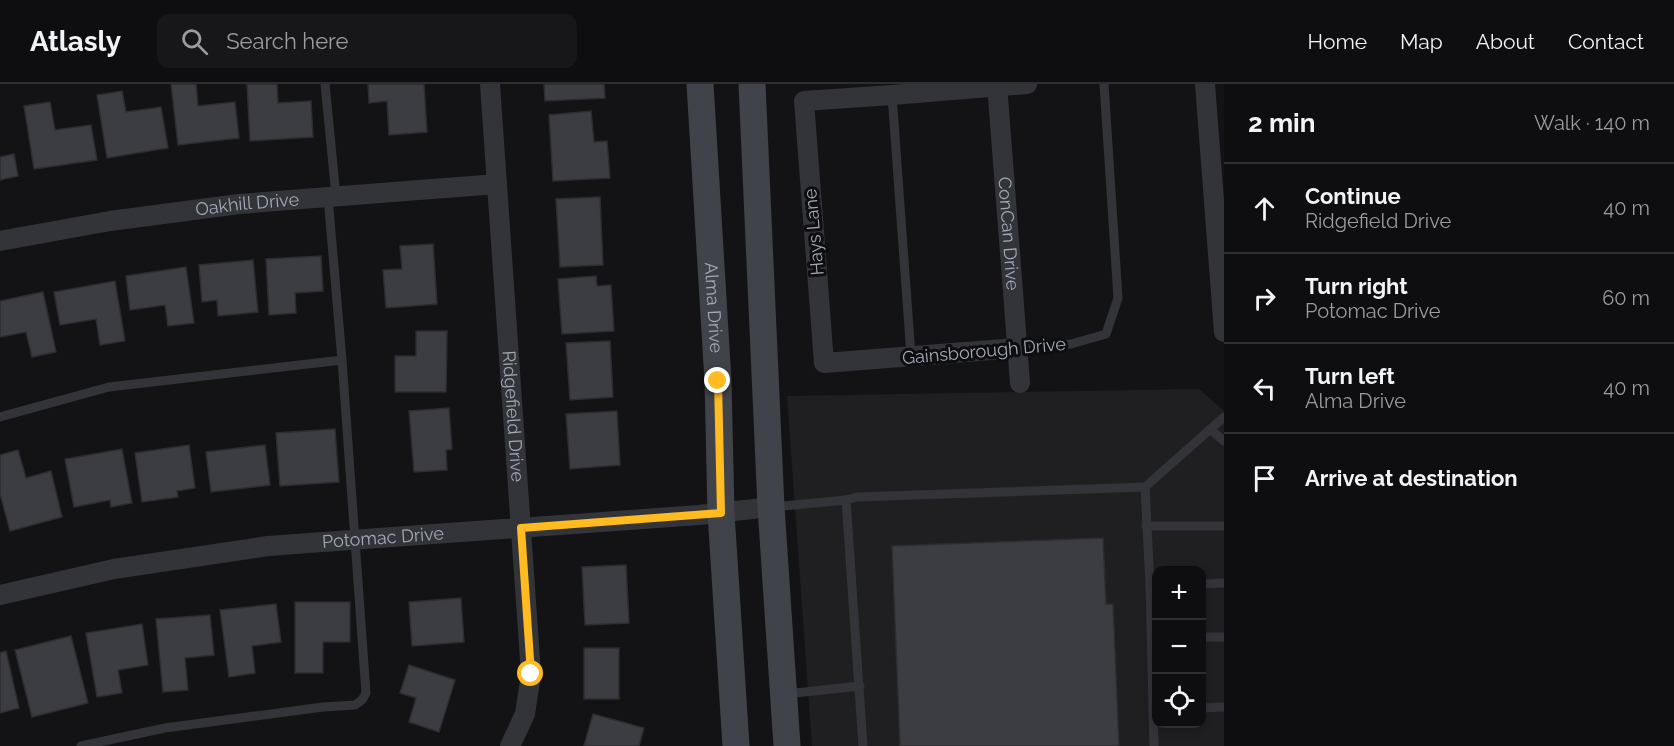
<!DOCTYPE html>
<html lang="en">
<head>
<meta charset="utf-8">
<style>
  :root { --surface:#0e0e10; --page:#171719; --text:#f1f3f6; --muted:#9b9c9f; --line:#2e2e30 }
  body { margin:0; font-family:Raleway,sans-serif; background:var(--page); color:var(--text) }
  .controls { position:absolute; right:18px; bottom:18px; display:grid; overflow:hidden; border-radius:12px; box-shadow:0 3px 9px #0003 }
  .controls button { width:54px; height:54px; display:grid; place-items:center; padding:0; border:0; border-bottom:2px solid var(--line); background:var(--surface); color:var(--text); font:30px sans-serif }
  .stop { position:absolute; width:18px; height:18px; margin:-14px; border:4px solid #ffbb20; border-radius:50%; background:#fff }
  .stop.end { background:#ffbb20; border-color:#fff; box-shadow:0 2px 6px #0008 }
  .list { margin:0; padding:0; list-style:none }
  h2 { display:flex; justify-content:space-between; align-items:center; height:78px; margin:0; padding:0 24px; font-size:26px }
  h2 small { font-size:20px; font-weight:400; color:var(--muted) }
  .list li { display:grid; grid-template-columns:39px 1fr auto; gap:18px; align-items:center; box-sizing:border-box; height:90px; padding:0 24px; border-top:2px solid var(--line) }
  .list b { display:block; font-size:22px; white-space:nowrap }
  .list p { margin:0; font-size:20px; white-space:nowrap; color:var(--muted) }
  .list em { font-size:20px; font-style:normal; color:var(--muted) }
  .icon { flex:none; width:33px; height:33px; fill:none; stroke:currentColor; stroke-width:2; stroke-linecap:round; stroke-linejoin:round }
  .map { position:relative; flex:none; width:1224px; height:662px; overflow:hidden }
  header { display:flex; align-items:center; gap:36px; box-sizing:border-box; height:84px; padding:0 30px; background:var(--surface); border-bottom:2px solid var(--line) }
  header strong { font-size:28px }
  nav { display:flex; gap:33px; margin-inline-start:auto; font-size:21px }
  .search { width:420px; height:54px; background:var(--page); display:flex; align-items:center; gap:15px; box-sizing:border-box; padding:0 21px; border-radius:12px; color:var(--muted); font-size:22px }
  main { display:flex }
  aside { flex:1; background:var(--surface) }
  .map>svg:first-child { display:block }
  .built { fill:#1f1f22; fill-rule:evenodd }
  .building { fill:#3c3d42; stroke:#2d2d31; stroke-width:1.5 }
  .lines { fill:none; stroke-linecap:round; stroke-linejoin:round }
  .service { stroke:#33343a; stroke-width:9 }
  .minor { stroke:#33343a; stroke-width:20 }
  .secondary { stroke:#41434a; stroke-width:27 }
  .route { stroke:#ffbb20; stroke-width:8 }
  .labels { text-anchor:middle; stroke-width:6; stroke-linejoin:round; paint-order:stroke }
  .street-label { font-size:18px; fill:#a3a8b6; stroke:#0e0e10 }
</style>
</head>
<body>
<header>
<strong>Atlasly</strong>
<div class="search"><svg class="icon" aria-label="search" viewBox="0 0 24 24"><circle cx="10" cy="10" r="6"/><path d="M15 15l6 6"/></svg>Search here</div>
<nav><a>Home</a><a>Map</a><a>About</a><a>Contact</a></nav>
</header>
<main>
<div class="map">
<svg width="1224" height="662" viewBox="0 0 1224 662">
  <rect width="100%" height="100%" fill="#131315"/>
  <path class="built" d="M1199,305L1224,327V662H812L787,312ZM1156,486H1202V640H1156Z"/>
  <g class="building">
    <path d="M171,0H196L198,22L235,18L239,54L178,61Z"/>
    <path d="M247,0H277L278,19L311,17L313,53L250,57Z"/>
    <path d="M368,0H424L427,48L389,51L387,17L369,19Z"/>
    <path d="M544,0H604L605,14L545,17Z"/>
    <path d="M122,7L126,28L161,23L168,64L107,74L97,11Z"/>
    <path d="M50,18L55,46L91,41L97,76L34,85L24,22Z"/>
    <path d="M591,27L594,58L607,57L610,94L553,97L549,31Z"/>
    <path d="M14,70L18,92L0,96V73Z"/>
    <path d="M600,113L603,181L560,183L556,115Z"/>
    <path d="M433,160L437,220L386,224L383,186L402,185L400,162Z"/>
    <path d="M321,172L323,207L295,209L296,229L269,231L266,175Z"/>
    <path d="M253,176L258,228L218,232L217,216L202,218L199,181Z"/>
    <path d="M186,183L194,239L168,242L165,221L130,226L126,192Z"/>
    <path d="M596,192L597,202L611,201L614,247L562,250L558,195Z"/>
    <path d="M115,197L125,257L100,261L96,235L60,241L54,208Z"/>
    <path d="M43,208L56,268L32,273L26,248L0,253V217Z"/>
    <path d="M416,247H447L446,308H395V272H416Z"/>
    <path d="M610,257L613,313L570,316L566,259Z"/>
    <path d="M449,324L452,365L446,366L447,386L414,388L409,327Z"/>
    <path d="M617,327L620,381L570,385L566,330Z"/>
    <path d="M335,345L339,398L280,402L276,349Z"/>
    <path d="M189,361L195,404L177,407L178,413L142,418L135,369Z"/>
    <path d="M265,361L270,401L211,408L206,368Z"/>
    <path d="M122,365L132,419L111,423L110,416L74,423L65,375Z"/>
    <path d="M18,366L26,394L51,387L62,433L10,447L0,410V371Z"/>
    <path d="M1103,454L1106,520H1113L1119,662H900L892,462Z"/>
    <path d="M626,481L629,539L585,541L582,483Z"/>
    <path d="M461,514L464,558L412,562L409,518Z"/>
    <path d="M295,518H350V558H323V589H295Z"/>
    <path d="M276,520L281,558L252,562L255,589L229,593L220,526Z"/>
    <path d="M210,531L214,571L185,574L188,606L163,608L156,535Z"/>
    <path d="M142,540L148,581L118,586L122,609L97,613L86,549Z"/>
    <path d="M71,552L88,619L32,633L15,566Z"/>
    <rect x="584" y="564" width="35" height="51"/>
    <path d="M6,567L19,624L0,629V569Z"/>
    <path d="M409,581L455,596L439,648L409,638L416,614L400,609Z"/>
    <path d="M593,630L644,644L639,662H584Z"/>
  </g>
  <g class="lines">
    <g class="service">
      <path d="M325,0L336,112"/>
      <path d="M892,11L911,272"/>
      <path d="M1017,264L1071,260L1106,250L1118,214L1104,0"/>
      <path d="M0,333L109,303L342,276L328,113"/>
      <path d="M1210,345L1224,357"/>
      <path d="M1145,403L1150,501"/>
      <path d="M846,416L863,662"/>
      <path d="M773,423L846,416L857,413L1145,403L1224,333"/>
      <path d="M1146,442H1224"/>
      <path d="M1202,500L1224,499"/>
      <path d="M1202,553H1224"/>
      <path d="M786,610L860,602"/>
      <path d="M1202,624L1224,623"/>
      <path d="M81,662L165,644L323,623L355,621L362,616L366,609L342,276"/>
      <path d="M1154,662L1150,501H1156"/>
    </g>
    <g class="minor">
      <path id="s1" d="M490,0L531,590L525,630L510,662"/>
      <path id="s2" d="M997,0L1020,299"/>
      <path d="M1205,0L1224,248"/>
      <path id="s3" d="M0,157L110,137L239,120L497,100"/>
      <path d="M1017,264L824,279L804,17L892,11L1027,0"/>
      <path id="s4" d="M0,511L114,485L268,462L699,431L771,423"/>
    </g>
    <g class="secondary">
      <path id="s5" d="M700,0L718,297L721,429L736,662"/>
      <path d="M752,0L771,423L787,662"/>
    </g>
  </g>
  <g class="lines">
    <path class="route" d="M531,590L521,444L721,429L718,297"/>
  </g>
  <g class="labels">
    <g class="street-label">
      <text dy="6" stroke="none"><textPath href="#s3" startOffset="250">Oakhill Drive</textPath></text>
      <text transform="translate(814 148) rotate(-95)" y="6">Hays Lane</text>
      <text dy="6" stroke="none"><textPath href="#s2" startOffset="150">ConCan Drive</textPath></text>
      <text dy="6" stroke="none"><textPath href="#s5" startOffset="224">Alma Drive</textPath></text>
      <text transform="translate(984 267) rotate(-5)" y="6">Gainsborough Drive</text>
      <text dy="6" stroke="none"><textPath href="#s1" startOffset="333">Ridgefield Drive</textPath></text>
      <text dy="6" stroke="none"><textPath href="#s4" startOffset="388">Potomac Drive</textPath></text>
    </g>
  </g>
</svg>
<div class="controls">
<button>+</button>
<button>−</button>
<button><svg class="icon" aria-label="locate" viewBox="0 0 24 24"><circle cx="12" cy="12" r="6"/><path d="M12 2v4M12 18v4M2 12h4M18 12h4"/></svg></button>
</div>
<div class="stop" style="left:531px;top:590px"></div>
<div class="stop end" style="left:718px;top:297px"></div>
</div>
<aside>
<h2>2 min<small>Walk · 140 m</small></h2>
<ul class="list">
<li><svg class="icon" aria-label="ahead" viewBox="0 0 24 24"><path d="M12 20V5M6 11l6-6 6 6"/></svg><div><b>Continue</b><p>Ridgefield Drive</p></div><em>40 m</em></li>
<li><svg class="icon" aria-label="right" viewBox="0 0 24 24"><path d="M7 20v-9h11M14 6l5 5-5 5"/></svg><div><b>Turn right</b><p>Potomac Drive</p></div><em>60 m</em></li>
<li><svg class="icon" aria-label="left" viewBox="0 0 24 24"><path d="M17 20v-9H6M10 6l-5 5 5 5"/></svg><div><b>Turn left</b><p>Alma Drive</p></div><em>40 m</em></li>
<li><svg class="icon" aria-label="arrive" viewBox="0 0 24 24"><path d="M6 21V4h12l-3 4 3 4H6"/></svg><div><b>Arrive at destination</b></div></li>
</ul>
</aside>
</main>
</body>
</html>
